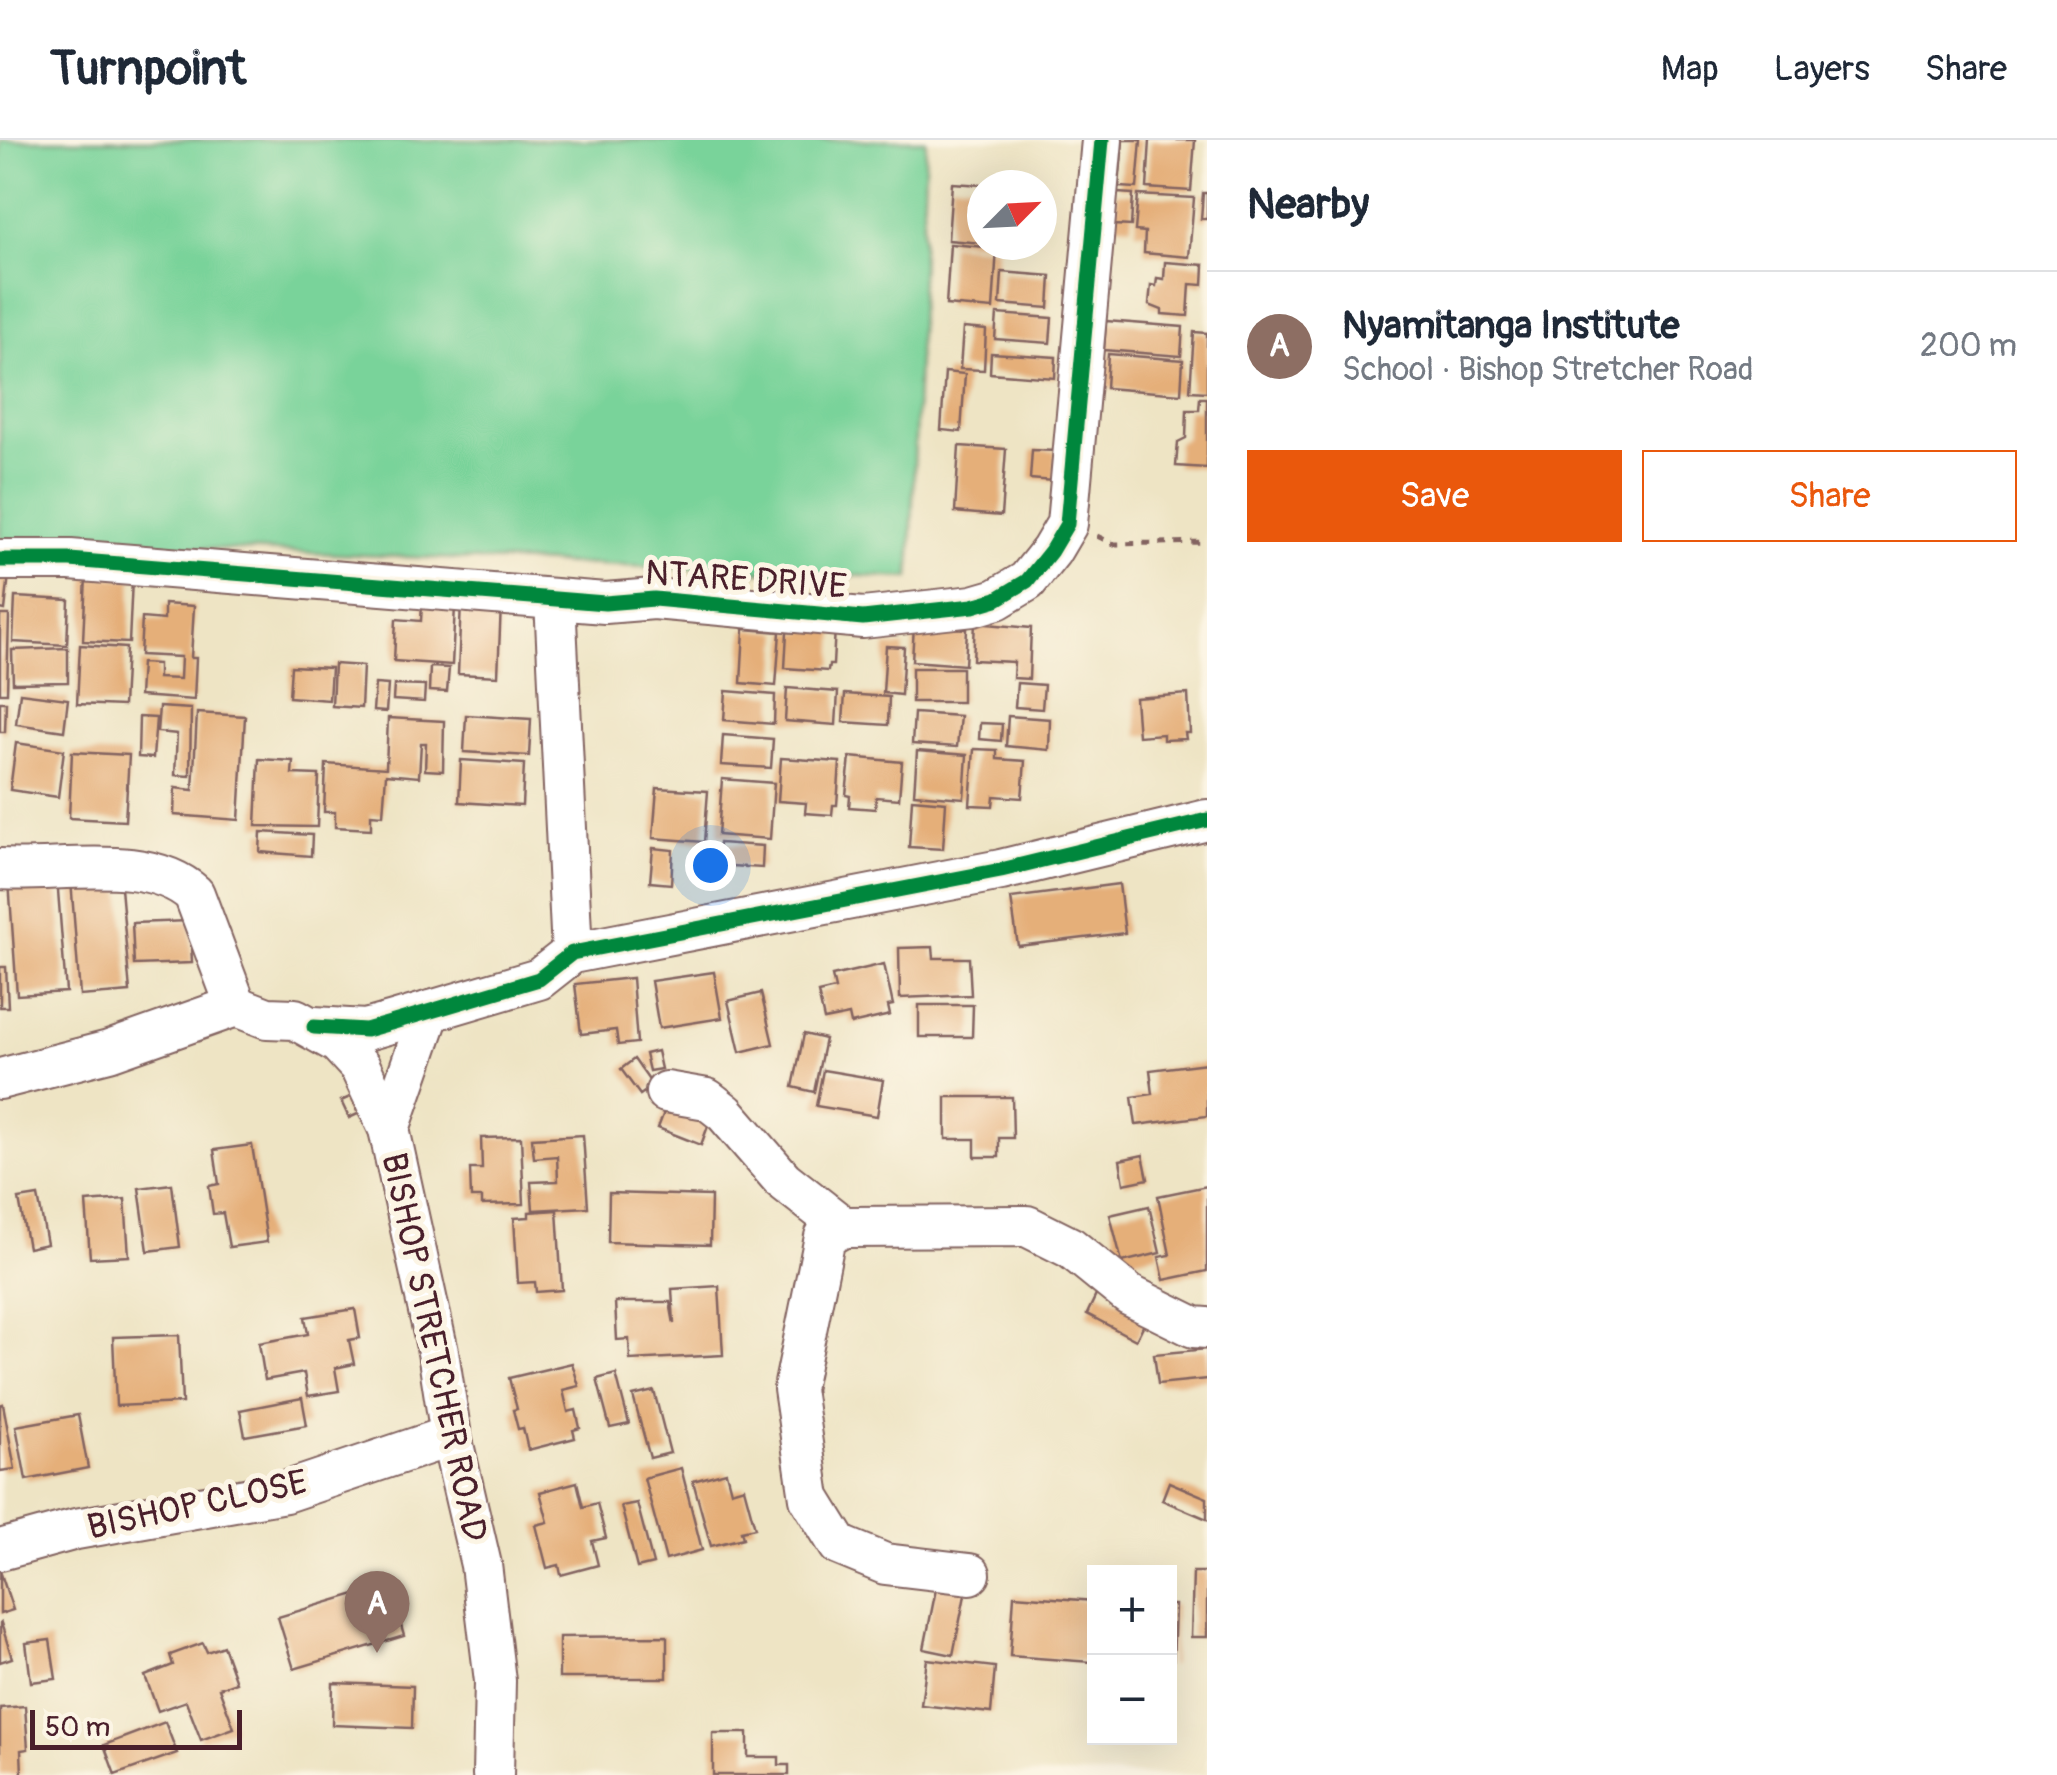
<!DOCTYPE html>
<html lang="en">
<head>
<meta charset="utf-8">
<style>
  :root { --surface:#fff; --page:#f2f2f3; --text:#1f2937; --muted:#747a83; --line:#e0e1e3; --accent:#ea580c }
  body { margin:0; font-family:Pangolin,sans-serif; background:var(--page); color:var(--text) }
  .controls { position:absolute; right:30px; bottom:30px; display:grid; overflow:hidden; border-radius:0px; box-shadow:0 10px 40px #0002 }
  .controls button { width:90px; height:90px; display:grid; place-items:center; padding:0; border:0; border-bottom:2px solid var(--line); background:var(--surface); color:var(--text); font:50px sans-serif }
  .compass { position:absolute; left:967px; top:30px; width:90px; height:90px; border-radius:50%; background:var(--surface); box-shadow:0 10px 40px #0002; rotate:66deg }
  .scale { position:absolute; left:30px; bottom:25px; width:212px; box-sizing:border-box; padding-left:10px; border:5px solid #4a1f2b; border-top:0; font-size:28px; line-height:35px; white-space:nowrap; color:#4a1f2b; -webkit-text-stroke:8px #fcf5e5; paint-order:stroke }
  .you { position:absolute; left:710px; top:725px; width:35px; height:35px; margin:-25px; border:8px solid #fff; border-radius:50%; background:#1a73e8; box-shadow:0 0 0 15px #1a73e833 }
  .badge { display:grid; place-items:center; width:65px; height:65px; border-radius:50%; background:var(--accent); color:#fff; font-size:32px; font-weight:700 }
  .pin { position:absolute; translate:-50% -82px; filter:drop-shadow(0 2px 5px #0008) }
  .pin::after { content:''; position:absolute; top:52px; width:35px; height:30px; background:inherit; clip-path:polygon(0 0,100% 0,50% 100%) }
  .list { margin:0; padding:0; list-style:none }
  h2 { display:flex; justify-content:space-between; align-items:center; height:130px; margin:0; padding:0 40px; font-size:42px }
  h2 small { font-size:32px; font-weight:400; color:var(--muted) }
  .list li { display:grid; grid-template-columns:65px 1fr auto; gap:30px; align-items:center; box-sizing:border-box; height:150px; padding:0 40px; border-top:2px solid var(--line) }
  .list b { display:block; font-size:38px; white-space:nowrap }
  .list p { margin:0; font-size:32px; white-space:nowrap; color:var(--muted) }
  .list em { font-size:32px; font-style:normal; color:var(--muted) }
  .actions { display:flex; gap:20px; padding:30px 40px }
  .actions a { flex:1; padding:22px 0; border:2px solid var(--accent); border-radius:0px; text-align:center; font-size:35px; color:var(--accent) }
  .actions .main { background:var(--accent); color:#fff }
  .map { position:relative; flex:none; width:1207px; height:1635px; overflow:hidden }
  header { display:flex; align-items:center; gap:60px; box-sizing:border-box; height:140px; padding:0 50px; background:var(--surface); border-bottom:2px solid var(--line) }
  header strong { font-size:48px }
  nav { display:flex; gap:55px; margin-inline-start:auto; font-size:35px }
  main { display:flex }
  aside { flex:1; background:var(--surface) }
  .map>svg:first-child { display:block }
  .green { fill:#79d39a; stroke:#627962; stroke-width:2.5 }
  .building { fill:#e5af79 }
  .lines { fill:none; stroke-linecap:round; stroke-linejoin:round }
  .minor-casing { stroke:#836461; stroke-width:44 }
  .path { stroke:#836461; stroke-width:5; stroke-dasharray:8 8; stroke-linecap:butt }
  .minor { stroke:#fff; stroke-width:40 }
  .cycleway-casing { stroke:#fcf5e5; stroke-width:21 }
  .cycleway { stroke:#00873e; stroke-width:15 }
  .labels { text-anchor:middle; stroke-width:10; stroke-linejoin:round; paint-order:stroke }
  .street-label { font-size:35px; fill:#4a1f2b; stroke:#fcf5e5 }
</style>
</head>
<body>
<header>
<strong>Turnpoint</strong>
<nav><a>Map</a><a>Layers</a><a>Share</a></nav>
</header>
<main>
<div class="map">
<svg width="1207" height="1635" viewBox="0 0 1207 1635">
  <rect width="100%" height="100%" fill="#fcf5e5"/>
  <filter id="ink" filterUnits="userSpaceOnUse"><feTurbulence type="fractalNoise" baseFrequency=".01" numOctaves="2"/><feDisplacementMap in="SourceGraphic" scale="20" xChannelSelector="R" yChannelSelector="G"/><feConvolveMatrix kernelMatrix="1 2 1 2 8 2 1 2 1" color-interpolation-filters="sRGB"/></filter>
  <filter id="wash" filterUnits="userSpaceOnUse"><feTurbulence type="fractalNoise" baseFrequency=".0048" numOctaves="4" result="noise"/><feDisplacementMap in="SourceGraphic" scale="40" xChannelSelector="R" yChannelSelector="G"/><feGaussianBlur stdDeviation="2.25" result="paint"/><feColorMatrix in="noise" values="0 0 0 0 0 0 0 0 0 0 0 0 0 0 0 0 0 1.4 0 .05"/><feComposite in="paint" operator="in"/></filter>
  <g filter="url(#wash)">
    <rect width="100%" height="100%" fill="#eee4c4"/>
    <path class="green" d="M0,0H926L910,438L0,400Z"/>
    <g id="blocks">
      <g class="building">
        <path d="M1123,0H1141L1137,48L1119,47Z"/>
        <path d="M1150,0H1195L1191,51L1147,48Z"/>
        <path d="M952,43L982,45V103L948,100Z"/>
        <path d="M1117,53L1133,54L1131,86L1114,85Z"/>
        <path d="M1203,53H1207V79H1201Z"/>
        <path d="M1138,55L1194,58L1189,117L1144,113L1145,92L1135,91Z"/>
        <path d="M950,104L997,108L993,169L946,165Z"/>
        <path d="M1165,122L1204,125L1203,145L1190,144L1188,176L1162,174V170L1149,165L1151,145L1156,146L1157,138L1164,139Z"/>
        <path d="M1002,132L1051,136L1049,168L1000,164Z"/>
        <path d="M997,174L1052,178L1050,203L995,199Z"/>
        <path d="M1106,181L1183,187L1181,216L1104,210Z"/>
        <path d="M963,188L986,190L984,230L960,229Z"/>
        <path d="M1194,192L1207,193V252L1190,251Z"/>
        <path d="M991,213L1056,217L1055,238L990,233Z"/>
        <path d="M1108,214L1183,220L1181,254L1106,248Z"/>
        <path d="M945,232L965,234L961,292L941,290Z"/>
        <path d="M1200,258H1207V328L1176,326L1178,302L1186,298L1187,270H1199Z"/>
        <path d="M959,306L1006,309L1001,376L955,372Z"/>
        <path d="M1032,310L1056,311L1054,341L1030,339Z"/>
        <path d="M0,433L9,434L5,470L0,469Z"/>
        <path d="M86,436L132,439L129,503L83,501Z"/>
        <path d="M15,457L69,460L67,505L13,502Z"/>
        <path d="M461,462L501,464L498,536L458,534Z"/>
        <path d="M164,464L194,466L191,518H196L194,560L139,556L141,523L158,524V538L180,539L181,517L140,515L142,478L164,480Z"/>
        <path d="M422,464L455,466L452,525L394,521L396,479L421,481Z"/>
        <path d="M0,475H9L7,553H0Z"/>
        <path d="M975,483L1031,488L1029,539L1013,538L1014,522L973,520Z"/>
        <path d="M804,485L835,487L833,525H829L828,531L785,528L787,492L804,493Z"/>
        <path d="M914,485L967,489L965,525L912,521Z"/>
        <path d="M744,489L780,492L776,546L741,543Z"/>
        <path d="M80,505L126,508L123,566L77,564Z"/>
        <path d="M886,506L904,507L901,555L883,553Z"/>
        <path d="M68,508V542L13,543L12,510Z"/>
        <path d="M334,524L363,526L361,568L332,566Z"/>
        <path d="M291,526L331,528L329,560L289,557Z"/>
        <path d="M430,527L449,528L447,552L429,551Z"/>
        <rect x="912" y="528" width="50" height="34"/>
        <path d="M1017,543L1044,545L1042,569L1015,567Z"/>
        <path d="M375,544L388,545L386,572L373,571Z"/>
        <path d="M394,545L425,546L424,562L393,560Z"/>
        <path d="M787,548L838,552L836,585L785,581Z"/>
        <path d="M726,551L775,555L774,584L724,580Z"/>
        <path d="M20,553L68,559L64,591L16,584Z"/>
        <path d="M845,554L889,557L888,585L843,582Z"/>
        <path d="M1188,554L1190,593H1185L1186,599L1163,600V594L1138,596L1135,558Z"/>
        <path d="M0,562H6L5,592H0Z"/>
        <path d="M159,567L191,569L190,636L175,635L177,594L157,592Z"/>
        <path d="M197,573L245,576L239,680L174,675L175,648L193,650Z"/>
        <path d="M914,573L960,576L957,607L912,604Z"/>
        <path d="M466,575L531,579L529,616L464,612Z"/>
        <path d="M1008,576L1050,579L1049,610L1006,606Z"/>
        <path d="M139,577L156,578L153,618L138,617Z"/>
        <path d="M388,578L444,581L443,631L425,630L426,603H421L419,637L386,634L383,675L371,674V689L335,687V672H324L326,624L386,628Z"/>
        <path d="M980,583L1002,584L1001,601L979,599Z"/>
        <path d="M723,595L773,599L771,628L721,625Z"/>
        <path d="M16,603L64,610L58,657L10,650Z"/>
        <path d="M974,609L997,610V619L1025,621L1022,658L994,656L993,666L970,665Z"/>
        <path d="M917,611L967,615L964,658L914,654Z"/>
        <path d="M72,612L129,615L125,681L69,678Z"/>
        <path d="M850,617L902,622L899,659L876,657L875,669L849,667L850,656L846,655Z"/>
        <path d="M781,618L840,622L837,665H833L832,675L805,673L806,663L778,661Z"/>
        <path d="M259,619L293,621L292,634L319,635L317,687L256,686Z"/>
        <path d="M461,620L524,624L522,666L459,662Z"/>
        <path d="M722,639L774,643L770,699L718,695Z"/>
        <path d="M657,648L708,651L704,702L653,698Z"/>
        <path d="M912,659L946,662L943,709L909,707Z"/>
        <path d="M261,692L312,695L311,716L260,712Z"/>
        <path d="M719,703L763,706L762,728L717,725Z"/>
        <path d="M653,708L673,710L671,744L650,742Z"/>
        <path d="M120,736L130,852L80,856L71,740Z"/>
        <path d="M57,738L66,852L17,855L9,741Z"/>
        <path d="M1119,744L1125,793L1018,806L1011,758Z"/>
        <path d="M190,781L192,823L134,825L132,783Z"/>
        <path d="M933,807L934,818H969L971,855L900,858L899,808Z"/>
        <path d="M884,824L893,865L888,866L890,875L851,884L849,875L824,880L818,853L835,849L832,836Z"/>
        <path d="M0,827H6L8,867H0Z"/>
        <path d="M714,832L722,878L659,888L651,841Z"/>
        <path d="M632,838L637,903L618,905L616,890L581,894L575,844Z"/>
        <path d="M761,853L773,904L740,912L728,861Z"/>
        <path d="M919,865H973L972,897H919Z"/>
        <path d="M804,894L825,899L814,952L793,947Z"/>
        <path d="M657,911L661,929L649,931L645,914Z"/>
        <path d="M634,919L653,946L640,955L621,929Z"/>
        <path d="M1207,923V976L1136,985L1132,957L1153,954L1150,930Z"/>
        <path d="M823,930L883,940L877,976L816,966Z"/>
        <path d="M364,951L371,968L349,978L341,961Z"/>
        <path d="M946,957H1012L1013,998H999V1017H975V999H946Z"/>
        <path d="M669,959L712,975L701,1005L658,988Z"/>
        <path d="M583,995L588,1067L533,1070L531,1042L558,1041L557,1016L534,1018L532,998Z"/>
        <path d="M521,997L524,1064L482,1065V1058H471L470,1029H482L481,998Z"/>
        <path d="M252,1005L267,1102L229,1107L223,1073L213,1074L209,1046L219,1044L214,1010Z"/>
        <path d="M1143,1015L1148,1039L1124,1044L1120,1020Z"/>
        <path d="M172,1044L180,1107L148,1111L139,1048Z"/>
        <path d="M1207,1046V1131L1164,1140L1159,1117L1170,1115L1158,1056Z"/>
        <path d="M609,1053L711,1056L710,1105L608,1102Z"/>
        <path d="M38,1056L47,1104L28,1108L19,1059Z"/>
        <path d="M125,1059L129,1116L90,1118L86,1062Z"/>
        <path d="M1149,1066L1160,1113L1122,1122L1110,1075Z"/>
        <path d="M557,1070L562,1150L536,1152L535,1142L518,1143L514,1078L529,1077V1072Z"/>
        <path d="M719,1146L723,1215L630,1220L629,1199L617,1200L615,1162H670L674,1184L672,1149Z"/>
        <path d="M1098,1151L1148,1176L1136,1200L1087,1174Z"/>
        <path d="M355,1169L360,1198L349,1200L354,1224L335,1228L339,1251L308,1256L304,1233L265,1240L259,1203L308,1194L305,1177Z"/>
        <path d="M179,1195L182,1263L116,1266L113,1197Z"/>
        <path d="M1207,1209V1239L1158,1244L1154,1214Z"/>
        <path d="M572,1223L579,1246L563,1250L568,1272L576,1270L580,1288L573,1290L575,1298L528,1310L523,1288L518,1289L513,1270L517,1269L509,1238Z"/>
        <path d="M616,1234L629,1284L610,1288L597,1239Z"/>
        <path d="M654,1251L670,1313L650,1318L633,1256Z"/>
        <path d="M302,1258L307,1285L245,1296L240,1270Z"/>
        <path d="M3,1264L15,1329L0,1331V1265Z"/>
        <path d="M78,1275L88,1328L26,1340L16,1286Z"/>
        <path d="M681,1328L702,1410L666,1420L644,1338Z"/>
        <path d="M726,1332L731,1351L744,1347L755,1388L741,1391L743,1398L711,1406L693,1341Z"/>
        <path d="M577,1342L583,1367L597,1363L606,1398L592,1401L598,1425L561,1435L559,1425L547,1428L536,1385L548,1382L540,1352Z"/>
        <path d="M1169,1342L1207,1358V1379L1162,1360Z"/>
        <path d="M637,1363L653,1424L637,1428L621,1366Z"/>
        <path d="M0,1431L13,1470L0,1474Z"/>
        <path d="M1193,1432H1207V1497H1191Z"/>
        <path d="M938,1439L967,1445L953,1515L924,1509Z"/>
        <path d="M389,1444L404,1496L294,1529L278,1477Z"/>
        <path d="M1014,1455L1094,1461L1091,1522L1010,1516Z"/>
        <path d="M1170,1465H1175L1173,1526H1170Z"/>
        <path d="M1,1483L12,1518L0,1522V1484Z"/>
        <path d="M667,1496V1538H559V1497Z"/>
        <path d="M50,1500L56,1539L31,1542L26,1503Z"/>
        <path d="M203,1503L207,1512L223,1506L236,1542L219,1548L234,1588L201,1600L186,1561L158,1571L145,1536L173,1525L170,1515Z"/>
        <path d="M927,1519L995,1527L991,1573L921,1565Z"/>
        <path d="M333,1543L413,1546L412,1588L332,1585Z"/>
        <path d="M25,1566L28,1609L21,1610L22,1635H0V1568Z"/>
        <path d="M165,1582L177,1613L115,1635L104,1605Z"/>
        <path d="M713,1593H748V1617H779V1625H789V1635H713Z"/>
      </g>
    </g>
  </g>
  <g filter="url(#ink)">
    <use href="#blocks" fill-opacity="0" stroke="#836461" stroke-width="2.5"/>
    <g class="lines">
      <g class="minor-casing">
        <g id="minor">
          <path d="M0,420H70L605,463L654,459L863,478L973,466L997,459L1027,441L1051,411L1067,384L1102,0"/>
          <path d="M555,460L572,813"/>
          <path d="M0,729C59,733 148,712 194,754L236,866"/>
          <path d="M236,866L267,878L295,879L338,903L360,927L389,989L438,1212L451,1296L481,1425L495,1541L493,1635"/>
          <path d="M314,887L366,890L394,882L539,839L572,813L1001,730L1207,680"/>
          <path d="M0,939L109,911L236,866"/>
          <path d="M666,952L707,959L725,973L783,1040L843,1087"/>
          <path d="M389,989L430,871"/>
          <path d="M0,1410L76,1389L285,1352L451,1296"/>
          <path d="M970,1434L885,1424L839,1405L810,1358L794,1249L825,1097L843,1087L1027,1086L1071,1108L1129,1155L1194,1187L1207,1188"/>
        </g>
      </g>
      <path class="path" d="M1097,396L1114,404L1207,402"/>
      <use href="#minor" class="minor"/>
      <g class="cycleway-casing">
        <g id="cycleway">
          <path d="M0,420H70L605,463L654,459L863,478L973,466L997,459L1027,441L1051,411L1067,384L1102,0"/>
          <path d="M314,887L366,890L394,882L539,839L572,813L1001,730L1207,680"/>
        </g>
      </g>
      <use href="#cycleway" class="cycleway"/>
    </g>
  </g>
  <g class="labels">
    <g class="street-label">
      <text transform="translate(746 439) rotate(4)" y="12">NTARE DRIVE</text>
      <text transform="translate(435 1207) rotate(78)" y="12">BISHOP STRETCHER ROAD</text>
      <text transform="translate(197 1364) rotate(-12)" y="12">BISHOP CLOSE</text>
    </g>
  </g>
</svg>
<div class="controls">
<button>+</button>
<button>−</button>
</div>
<svg class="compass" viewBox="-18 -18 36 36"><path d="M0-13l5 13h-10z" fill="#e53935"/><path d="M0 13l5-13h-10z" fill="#747a83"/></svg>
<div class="scale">50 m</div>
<div class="you"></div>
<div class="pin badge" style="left:377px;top:1513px;background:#8d6e63">A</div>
</div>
<aside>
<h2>Nearby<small></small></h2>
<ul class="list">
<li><span class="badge" style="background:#8d6e63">A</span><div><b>Nyamitanga Institute</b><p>School · Bishop Stretcher Road</p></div><em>200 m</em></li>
</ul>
<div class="actions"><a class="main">Save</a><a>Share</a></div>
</aside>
</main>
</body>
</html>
